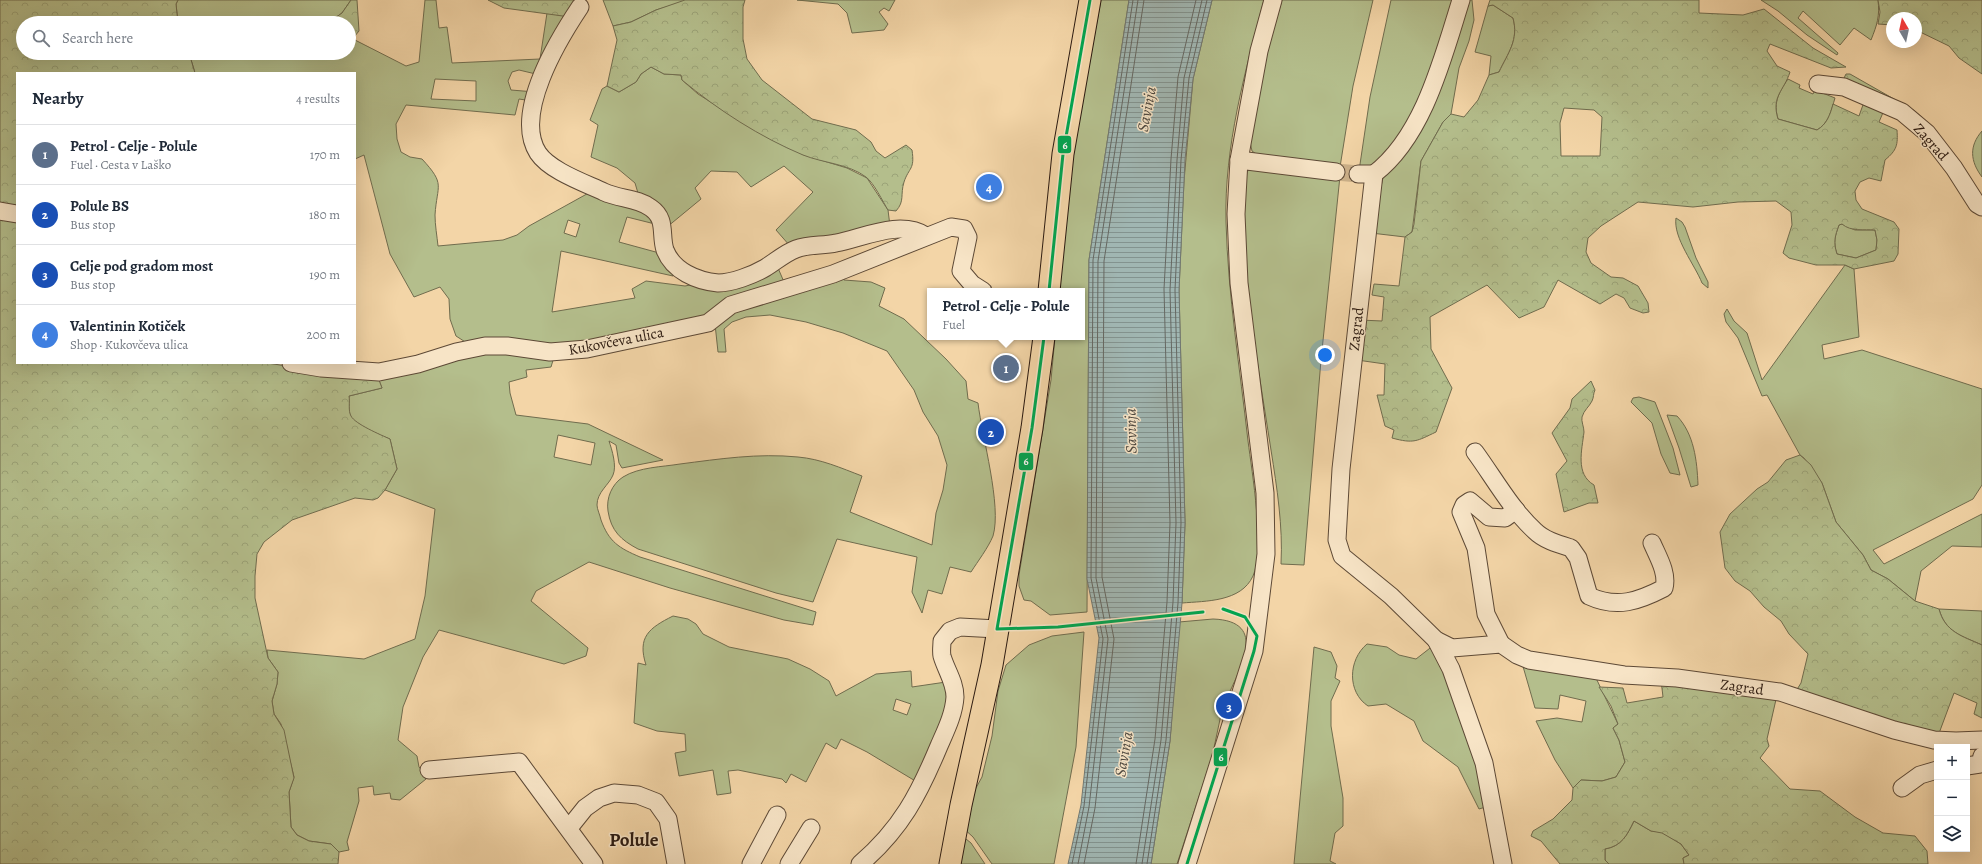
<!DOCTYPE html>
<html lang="en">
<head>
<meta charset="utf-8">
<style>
  :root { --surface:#fff; --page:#f2f2f3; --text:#1f2937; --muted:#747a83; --line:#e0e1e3; --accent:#7c3aed }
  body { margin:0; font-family:Alegreya,serif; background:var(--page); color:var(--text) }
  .controls { position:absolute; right:12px; bottom:12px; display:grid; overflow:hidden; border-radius:0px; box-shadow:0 4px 16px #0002 }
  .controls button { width:36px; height:36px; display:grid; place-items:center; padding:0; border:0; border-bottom:1px solid var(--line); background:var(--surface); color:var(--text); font:20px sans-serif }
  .compass { position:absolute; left:1886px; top:12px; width:36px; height:36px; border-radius:50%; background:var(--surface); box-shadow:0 4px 16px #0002; rotate:351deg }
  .you { position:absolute; left:1325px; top:355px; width:14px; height:14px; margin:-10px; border:3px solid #fff; border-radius:50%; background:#1a73e8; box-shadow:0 0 0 6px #1a73e833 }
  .badge { display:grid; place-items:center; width:26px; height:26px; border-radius:50%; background:var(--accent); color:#fff; font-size:13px; font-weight:700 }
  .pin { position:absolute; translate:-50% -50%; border:2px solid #fff; box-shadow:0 1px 4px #0006 }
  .popup { position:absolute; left:927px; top:288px; width:158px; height:52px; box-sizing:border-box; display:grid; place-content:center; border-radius:0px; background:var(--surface); filter:drop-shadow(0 1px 3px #0005); font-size:13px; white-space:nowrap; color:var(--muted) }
  .popup b { font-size:15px; color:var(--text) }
  .popup::after { content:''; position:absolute; left:50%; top:100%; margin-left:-8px; border:8px solid transparent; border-top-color:var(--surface) }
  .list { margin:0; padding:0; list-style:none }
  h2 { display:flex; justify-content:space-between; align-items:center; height:52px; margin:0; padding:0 16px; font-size:17px }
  h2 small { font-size:13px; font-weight:400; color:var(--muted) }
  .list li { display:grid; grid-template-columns:26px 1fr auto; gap:12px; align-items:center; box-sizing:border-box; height:60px; padding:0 16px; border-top:1px solid var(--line) }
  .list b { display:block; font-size:15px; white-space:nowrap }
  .list p { margin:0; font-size:13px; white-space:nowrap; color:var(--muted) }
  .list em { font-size:13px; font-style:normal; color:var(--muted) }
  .icon { flex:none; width:22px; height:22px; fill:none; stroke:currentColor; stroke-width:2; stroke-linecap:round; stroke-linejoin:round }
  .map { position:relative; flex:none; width:1982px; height:864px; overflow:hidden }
  .search { position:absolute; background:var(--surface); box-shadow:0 4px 16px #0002; left:16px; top:16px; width:340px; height:44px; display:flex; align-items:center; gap:10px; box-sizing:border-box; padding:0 14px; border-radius:22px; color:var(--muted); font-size:15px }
  .panel { position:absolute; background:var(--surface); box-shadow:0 4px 16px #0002; left:16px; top:72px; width:340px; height:292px; border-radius:0px }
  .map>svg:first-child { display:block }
  .green { fill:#b4be8c; stroke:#706c4e; fill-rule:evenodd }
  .forest { fill:url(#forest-crowns); stroke:#706c4e; fill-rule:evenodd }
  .water { fill:url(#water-rules); stroke:#717872 }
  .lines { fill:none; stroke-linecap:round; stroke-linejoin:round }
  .shore { stroke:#666862; stroke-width:1 }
  .minor-tunnel { stroke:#cbb089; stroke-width:17; stroke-dasharray:17 8; stroke-linecap:butt }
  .minor-casing { stroke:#5d4936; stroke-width:19 }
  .major-casing { stroke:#2b1a11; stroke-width:23 }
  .minor { stroke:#f7e4c6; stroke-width:17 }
  .major { stroke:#f3d5a7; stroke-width:21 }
  .bus-1-casing { stroke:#f7e4c6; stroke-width:6 }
  .bus-1 { stroke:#00a651; stroke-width:3 }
  .labels { text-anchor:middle; stroke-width:3; stroke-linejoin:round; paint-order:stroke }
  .street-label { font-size:15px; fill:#2b1a11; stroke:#f7e4c6 }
  .water-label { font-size:16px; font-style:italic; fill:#4e4941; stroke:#f7e4c6 }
  .district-label { font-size:19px; font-weight:bold; fill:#2b1a11; stroke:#f7e4c6 }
  .line-badge { stroke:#f7e4c6; stroke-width:1.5 }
  .badge-label { font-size:11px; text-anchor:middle; font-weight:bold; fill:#fff }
</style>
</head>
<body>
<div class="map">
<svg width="1982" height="864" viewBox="0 0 1982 864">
  <defs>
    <pattern id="forest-crowns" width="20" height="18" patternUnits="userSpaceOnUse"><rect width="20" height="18" fill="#b4be8c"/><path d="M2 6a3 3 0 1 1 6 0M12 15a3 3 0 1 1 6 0" fill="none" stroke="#9ba378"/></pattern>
    <pattern id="water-rules" width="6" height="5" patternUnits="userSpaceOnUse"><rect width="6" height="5" fill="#a0b6b2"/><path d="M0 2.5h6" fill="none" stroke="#83938f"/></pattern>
  </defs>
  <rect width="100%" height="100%" fill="#f3d5a7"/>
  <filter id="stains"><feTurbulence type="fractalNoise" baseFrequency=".005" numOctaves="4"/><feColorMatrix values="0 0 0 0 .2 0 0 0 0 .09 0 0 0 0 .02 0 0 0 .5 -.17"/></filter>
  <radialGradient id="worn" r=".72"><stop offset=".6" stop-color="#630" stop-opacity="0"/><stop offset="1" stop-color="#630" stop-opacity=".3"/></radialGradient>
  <g class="green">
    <path d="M178,0H351L342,13L328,23H178L176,4Z"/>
    <path d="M425,0H436L439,28L447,27L452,63L540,59L547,13L570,17L540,75L519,70L512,72L508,81L511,90L535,92L532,101L519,99L515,115L406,105L396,124L397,139L401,152L410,157L422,159C446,185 437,184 435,215C435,225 437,236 438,246L503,240L517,235L529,226L594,190L630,202L659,225L627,217L619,242L663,254L671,264L673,276L561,251L552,312L635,298L632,289L646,281L685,286L778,268L784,282L704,320L585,345H470L456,336L450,319L449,299L440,287L414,297L390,254L364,155L355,159V73H195L189,53H349V43L353,39L406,66L419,62ZM435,79L476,81V101L431,99ZM568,220L580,224L576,237L564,233Z"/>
    <path d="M603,0H685L686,1L656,10L631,22L613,26Z"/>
    <path d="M797,0H895L889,11L884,8L879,12L888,24L884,30L852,33L847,13L838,4Z"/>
    <path d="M1101,0H1129L1089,260L1087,612L1050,615L1031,601L1024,600L1019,586V575L1051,380L1055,337H1082V291H1059L1072,157Z"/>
    <path d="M1212,0H1264C1245,72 1224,147 1226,222C1228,296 1240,369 1248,441C1252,472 1265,550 1253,576C1241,602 1206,601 1182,603L1185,523L1179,290L1184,181L1193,79Z"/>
    <path d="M1282,0H1373L1353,86L1340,167L1259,156L1252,151L1250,142L1265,59Z"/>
    <path d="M1391,0H1456L1416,115L1377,167L1359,171L1370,97Z"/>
    <path d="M1465,0H1472L1474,20L1469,41L1459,68L1451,114L1443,122L1421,161L1412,232L1405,237L1371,233L1384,173Z"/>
    <path d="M1761,0H1878C1880,16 1877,25 1871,40L1854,28L1840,45L1803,11L1798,18L1838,53L1837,55L1807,35L1778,11Z"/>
    <path d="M1493,5L1513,18C1519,40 1508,53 1499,72L1489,75L1491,56L1475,52L1488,6Z"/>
    <path d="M651,67L664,74L681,75L682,80L698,94L750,127L804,155L847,168L867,178L888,210L890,226L790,246L776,230L813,192L784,166L751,187L737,172L711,171L695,188L701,199L667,227L640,200L635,183L617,168L591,157L598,125L590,120L602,89L607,86L619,92L636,82L641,74Z"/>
    <path d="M1788,79L1800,85L1799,88L1813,94L1815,90L1835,98C1831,111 1829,123 1817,130L1778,119C1773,102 1779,92 1788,79Z"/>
    <path d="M1982,131V177C1970,161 1969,146 1982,131Z"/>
    <path d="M1254,168L1340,176L1321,360L1304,565L1281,564C1283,526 1277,488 1271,450C1263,398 1254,347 1249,296C1244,254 1241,213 1247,171Z"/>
    <path d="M1676,218L1682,222L1685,227L1696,258L1708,282V288L1702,283C1695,265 1673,238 1676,218Z"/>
    <path d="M1842,224L1855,230H1875L1877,240L1876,250L1856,258L1837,254C1833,242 1835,236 1839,225Z"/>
    <path d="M1845,265L1854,269L1859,337L1822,345L1824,359L1862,350L1982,389V485L1973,499L1873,550L1884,564L1982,514V547L1952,546L1921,571L1915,601L1888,579L1871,570L1863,555L1836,522L1822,483L1804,458L1800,455L1767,395L1762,396L1738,338L1726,322L1724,314L1727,309L1734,321L1747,333L1762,380Z"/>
    <path d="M842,275L844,280L871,282L885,288L879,306L904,319L946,359L966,381L968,399L978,403C982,437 1002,506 993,536C988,548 978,561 971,572L950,567L942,594L928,590L922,613L912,592L917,557L837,539L813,602L776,593L638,549C621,540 611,531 608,511C606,498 612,484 623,477C639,467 662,467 680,464C719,459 758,453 798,457C821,459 841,468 862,476L850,512L932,545L936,513L943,490L947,465L938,436L923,412L914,390L887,351L843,333L806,322L770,315L746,317L732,322L724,329L726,352H718L715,324L724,315Z"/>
    <path d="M476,352L554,357L551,367L526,370L527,377L509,382L510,393L516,415L588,424L663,460L622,468L619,463L616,445L609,441C612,450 617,466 613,475C609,485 597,492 597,505C597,509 600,515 601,520C609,542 619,548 640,557L816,612L813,625L784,620L670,588L589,562L536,591L531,601L588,648L586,656L564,664L439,630L423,657L403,707L398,740L417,756L419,767L425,774L426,779L400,800L391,799L390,793L374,795L373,786L358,788L359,801L347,842L349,850L339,852L331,844L309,841L297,835L291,827L289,792L294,777L281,724L274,714L272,701L277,684L278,672L268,658L267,650L364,659L415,639L425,596L435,509L385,490L397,469L390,439C382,436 353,424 350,415C348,410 350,402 349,396L382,388L377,375ZM558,435L595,443L591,465L554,457Z"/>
    <path d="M1639,397L1655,402L1673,448L1680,475L1670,473L1661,454L1652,423L1631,402L1633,398Z"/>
    <path d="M1667,415L1677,416C1694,434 1697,460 1698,485L1691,487L1679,448Z"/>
    <path d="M1939,609L1982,611V645C1962,636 1945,632 1939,609Z"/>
    <path d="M673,616L688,619L696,624L703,634L729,647L788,659L810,669L829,681L836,696L876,674L911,671L912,687L946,682L949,700L917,782L867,752L841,739L836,749L826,743L806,782L791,774L786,783L782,779L738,770L728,771L731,793L717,795L713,770L679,776L675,753L686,751L685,734L657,731L634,723L638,663L646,665C637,637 649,628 673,616ZM896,699L911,704L907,715L893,710Z"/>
    <path d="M1213,619C1270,621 1239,670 1226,700L1221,698L1218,708L1222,710L1212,757L1177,864H1151L1170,741L1179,622Z"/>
    <path d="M1084,632L1076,747L1054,864H992L973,837L962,827L971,797L982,777L992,736L998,691L1006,665L1029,645L1052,636Z"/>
    <path d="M1367,644L1387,647L1399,655L1416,659L1434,645L1451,676L1489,806L1479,809L1458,767L1423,741L1414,721L1386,704L1368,706C1347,692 1348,660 1367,644Z"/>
    <path d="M1314,647L1331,652L1337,666L1335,678L1340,681L1331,701V726L1343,798V826L1335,833L1330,861L1336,864H1294Z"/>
    <path d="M1522,663L1595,676L1618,724L1613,728L1619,740L1625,762L1616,777L1602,781L1581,780L1573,788L1555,760L1536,721L1557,718L1582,722L1586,701L1560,695L1558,709L1535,708Z"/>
    <path d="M1634,821L1651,831L1662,832L1681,844L1689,855L1683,858L1684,864H1609L1605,860V849C1622,846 1627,835 1634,821Z"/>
    <path d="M961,835L971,843L985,864H956Z"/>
  </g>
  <g class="forest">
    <path d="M0,0H178L176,4L178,23H23V53H189L195,73H17V208L0,203Z"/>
    <path d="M351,0H357L359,31L349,43V23H328L342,13Z"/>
    <path d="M488,0H578L570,17L504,8Z"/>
    <path d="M685,0H745L743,7V39L747,59L762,80L812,119L856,130L871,142L876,151L885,158L906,145L912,150C915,170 909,167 904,182C900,195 905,201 896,211L888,210C883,202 874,183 866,177C849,164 823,163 803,155C760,137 718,110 682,80L681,75L664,74L651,67L641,74L636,82L619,92L607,86L617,40L613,26L631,22L656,10Z"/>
    <path d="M1490,0H1699V13L1743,15L1764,9L1813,48L1846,67L1831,68L1770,44L1767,51L1777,66L1790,72C1784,91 1771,96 1778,119L1817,130C1827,124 1830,115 1833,104L1859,116L1864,102L1838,90L1846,74H1850L1915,111L1927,122L1926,124L1885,108L1879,122L1897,130C1898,145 1897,150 1885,160L1881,181L1869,178L1860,182L1855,191L1856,200L1862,209L1894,222L1899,229L1898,254L1894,261L1854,269L1845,265H1816L1789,258L1783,253L1792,225L1791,212L1776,201L1738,202L1693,207L1638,202L1601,226L1588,238L1586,252L1591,263L1611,277L1623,278L1638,286L1648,303L1649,312L1643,313L1630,308L1624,298L1616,294L1600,304L1558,280L1544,307L1519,318L1487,285L1430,317L1431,349L1452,388L1436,432C1417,441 1414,444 1392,438L1394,430L1385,426L1377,395H1384L1385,364L1357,360L1360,320L1382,321L1384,297L1372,295L1374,284L1399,286L1405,237L1412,232L1414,224L1421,161L1443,122L1451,114L1464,117L1478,100L1489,75L1499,72C1508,53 1519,40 1513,18L1493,5L1488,6ZM1564,108L1594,110L1602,117L1600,156H1561L1560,123ZM1842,224C1851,232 1864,229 1875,230L1877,240L1876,250L1856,258L1837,254C1833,242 1835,236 1839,225Z"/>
    <path d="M1878,0H1982V74L1959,58L1949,46L1916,30V18H1892V25L1878,24L1880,12Z"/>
    <path d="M0,216L17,217V363H267L320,371L377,375L382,388L349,396C350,402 348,411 351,416C355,424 381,435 390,439L397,469L385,490L378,498L373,500L355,498L292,520L264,542L257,554L255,576V598L268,658L278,672L277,684L272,701L274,714L284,730L294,778L289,792L291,827L297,835L309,841L331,844L339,852L338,864H0Z"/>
    <path d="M1591,381L1595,390C1593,394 1594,397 1592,401C1589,407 1584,410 1582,417C1581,421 1584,427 1584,432C1582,450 1575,474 1594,485L1598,503H1589L1564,512L1556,474L1567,461L1552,433L1570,408L1572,399Z"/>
    <path d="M1800,455L1811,465L1822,483L1836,522L1863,555L1871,570L1888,579L1915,601L1939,609C1945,632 1962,636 1982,645V718L1974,714L1977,703L1954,693L1938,736L1796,691L1801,683L1808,654L1789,634L1781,621L1764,607L1750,591L1735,581L1725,568L1720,532L1730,514L1757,489L1768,482L1786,460Z"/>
    <path d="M1661,680L1777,695L1767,739L1769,746L1760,758L1790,789L1820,791L1855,817L1883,833L1915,836L1927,851L1928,864H1684L1683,858L1689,855L1681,844L1662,833L1651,831L1634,821C1627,835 1622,846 1605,849V860L1609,864H1560L1541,841L1531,836L1533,831L1553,819L1572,800L1573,788L1581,780L1602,781L1616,777L1625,762L1619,740L1613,728L1618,724L1611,706L1599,687L1623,688L1627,703L1663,697Z"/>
  </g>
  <path class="water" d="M1129,0H1212L1193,79L1185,160L1179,290L1185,523L1182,603L1170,741L1151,864H1068L1081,805L1099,638L1087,579L1089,260Z"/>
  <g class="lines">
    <g class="shore">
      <path d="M1072,864L1084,806L1103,639L1091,578L1093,260L1133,0"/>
      <path d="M1078,864L1089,807L1108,639L1096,578L1098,261L1138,0"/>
      <path d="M1084,864L1095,808L1114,639L1102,577L1104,261L1144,0"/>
      <path d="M1136,864L1155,739L1167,602L1170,523L1164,289L1171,159L1178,77L1196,0"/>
      <path d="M1142,864L1161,740L1173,602L1176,523L1170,290L1177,160L1184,78L1202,0"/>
      <path d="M1147,864L1166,740L1178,603L1181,523L1175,290L1181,160L1189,78L1207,0"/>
    </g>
    <path class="minor-tunnel" d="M1336,172L1358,174"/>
    <g class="minor-casing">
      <g id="minor">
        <path d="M1461,0C1443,57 1424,136 1374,174L1341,469L1337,540L1342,556L1391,596L1436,640L1452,648L1501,644L1517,655L1529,660L1624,675L1677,678L1780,692L1894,730L1934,740L1956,741L1982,740"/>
        <path d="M580,7C558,40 513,114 538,153C550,171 585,183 604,192C619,199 638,198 651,208C667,219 660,235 665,250C673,271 697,281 718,283C732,283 753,275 765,268C775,262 785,253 796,249C809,244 823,246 836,243C863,238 900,219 926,236"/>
        <path d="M1818,84L1844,87L1902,112L1927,133L1954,168L1977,204L1982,207"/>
        <path d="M1239,160L1336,172"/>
        <path d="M1358,174H1374"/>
        <path d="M0,211L17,214"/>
        <path d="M291,363L321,368L379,372L418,364L456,352L485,346H507L550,352L587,349L708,323L731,305L833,274L951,227L964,229L968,237L961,271L972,284L983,291"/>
        <path d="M1475,452C1494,478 1511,509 1535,531C1544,540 1558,544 1571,548L1578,558L1589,596C1617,609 1639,601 1664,588C1668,573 1658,557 1652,543"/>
        <path d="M1436,640L1451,669L1484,763L1503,864"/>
        <path d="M1501,644L1486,614L1476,548L1461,512L1464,505L1470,501L1489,517L1505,518L1516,510"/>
        <path d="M1967,766L1980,764L1982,756"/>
        <path d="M429,770L519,762L594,864"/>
        <path d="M1902,788L1920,775L1937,770"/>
        <path d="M569,828L585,808L599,798L614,793L638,795L656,802L668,819L676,864"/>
        <path d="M751,864L777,815"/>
        <path d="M789,864L811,828"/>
        <path d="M860,864C901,829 919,794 939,746C946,730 954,714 955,697C955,682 946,670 942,656C941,651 942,646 942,641L950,631L960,627L997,629"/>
        <path d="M1187,864L1254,651L1266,554L1265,493L1239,283L1236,214L1239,160L1259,51L1273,0"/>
      </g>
    </g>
    <g class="major-casing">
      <g id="major">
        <path d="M1049,291L1063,154L1090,0"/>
        <path d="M950,864L961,805L992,665L1032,428L1044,337"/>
      </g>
    </g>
    <use href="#minor" class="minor"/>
    <use href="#major" class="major"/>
    <g class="bus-1-casing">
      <g id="bus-1">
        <path d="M1049,291L1063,154L1090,0"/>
        <path d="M1044,337L1032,428L997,629L1058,627L1203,612"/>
        <path d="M1187,864L1254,651L1257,636L1245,617L1223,609"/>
      </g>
    </g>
    <use href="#bus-1" class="bus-1"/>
  </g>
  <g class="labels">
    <g class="street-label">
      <text transform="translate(1931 142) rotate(48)" y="5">Zagrad</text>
      <text transform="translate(1356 329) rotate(-84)" y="5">Zagrad</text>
      <text transform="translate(616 341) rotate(-11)" y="5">Kukovčeva ulica</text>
      <text transform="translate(1742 687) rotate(8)" y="5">Zagrad</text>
    </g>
    <g class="water-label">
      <text transform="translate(1146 109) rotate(-79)" y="6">Savinja</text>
      <text transform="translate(1130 431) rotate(-91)" y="6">Savinja</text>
      <text transform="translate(1123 754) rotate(-80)" y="6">Savinja</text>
    </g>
    <g class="district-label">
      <text x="634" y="846">Polule</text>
    </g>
  </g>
  <g class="line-badge">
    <rect x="1057" y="135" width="15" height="19" rx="4" fill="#00a651"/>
    <rect x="1018" y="452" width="16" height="19" rx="4" fill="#00a651"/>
    <rect x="1213" y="747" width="15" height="20" rx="4" fill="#00a651"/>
  </g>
  <g class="badge-label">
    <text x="1065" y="149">6</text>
    <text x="1026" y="465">6</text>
    <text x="1221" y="761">6</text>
  </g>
  <rect width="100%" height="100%" filter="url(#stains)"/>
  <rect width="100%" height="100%" fill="url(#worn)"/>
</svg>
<div class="controls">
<button>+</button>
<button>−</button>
<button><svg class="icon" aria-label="layers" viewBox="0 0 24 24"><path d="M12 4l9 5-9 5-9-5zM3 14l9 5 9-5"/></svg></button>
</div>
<svg class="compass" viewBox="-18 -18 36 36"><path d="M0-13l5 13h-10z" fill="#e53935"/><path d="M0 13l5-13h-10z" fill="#747a83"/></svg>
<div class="you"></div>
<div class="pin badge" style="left:1006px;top:368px;background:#5c6f8a">1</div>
<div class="popup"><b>Petrol - Celje - Polule</b>Fuel</div>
<div class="pin badge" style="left:991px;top:432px;background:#1a4fb4">2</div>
<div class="pin badge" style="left:1229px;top:706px;background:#1a4fb4">3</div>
<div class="pin badge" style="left:989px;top:187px;background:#3f7fe0">4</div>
<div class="search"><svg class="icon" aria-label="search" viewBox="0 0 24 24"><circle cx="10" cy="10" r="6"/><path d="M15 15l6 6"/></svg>Search here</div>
<section class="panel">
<h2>Nearby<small>4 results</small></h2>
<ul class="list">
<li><span class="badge" style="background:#5c6f8a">1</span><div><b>Petrol - Celje - Polule</b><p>Fuel · Cesta v Laško</p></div><em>170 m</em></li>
<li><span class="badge" style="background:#1a4fb4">2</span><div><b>Polule BS</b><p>Bus stop</p></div><em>180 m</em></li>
<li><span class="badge" style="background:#1a4fb4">3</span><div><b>Celje pod gradom most</b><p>Bus stop</p></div><em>190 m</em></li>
<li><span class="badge" style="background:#3f7fe0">4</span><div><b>Valentinin Kotiček</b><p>Shop · Kukovčeva ulica</p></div><em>200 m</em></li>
</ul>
</section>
</div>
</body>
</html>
